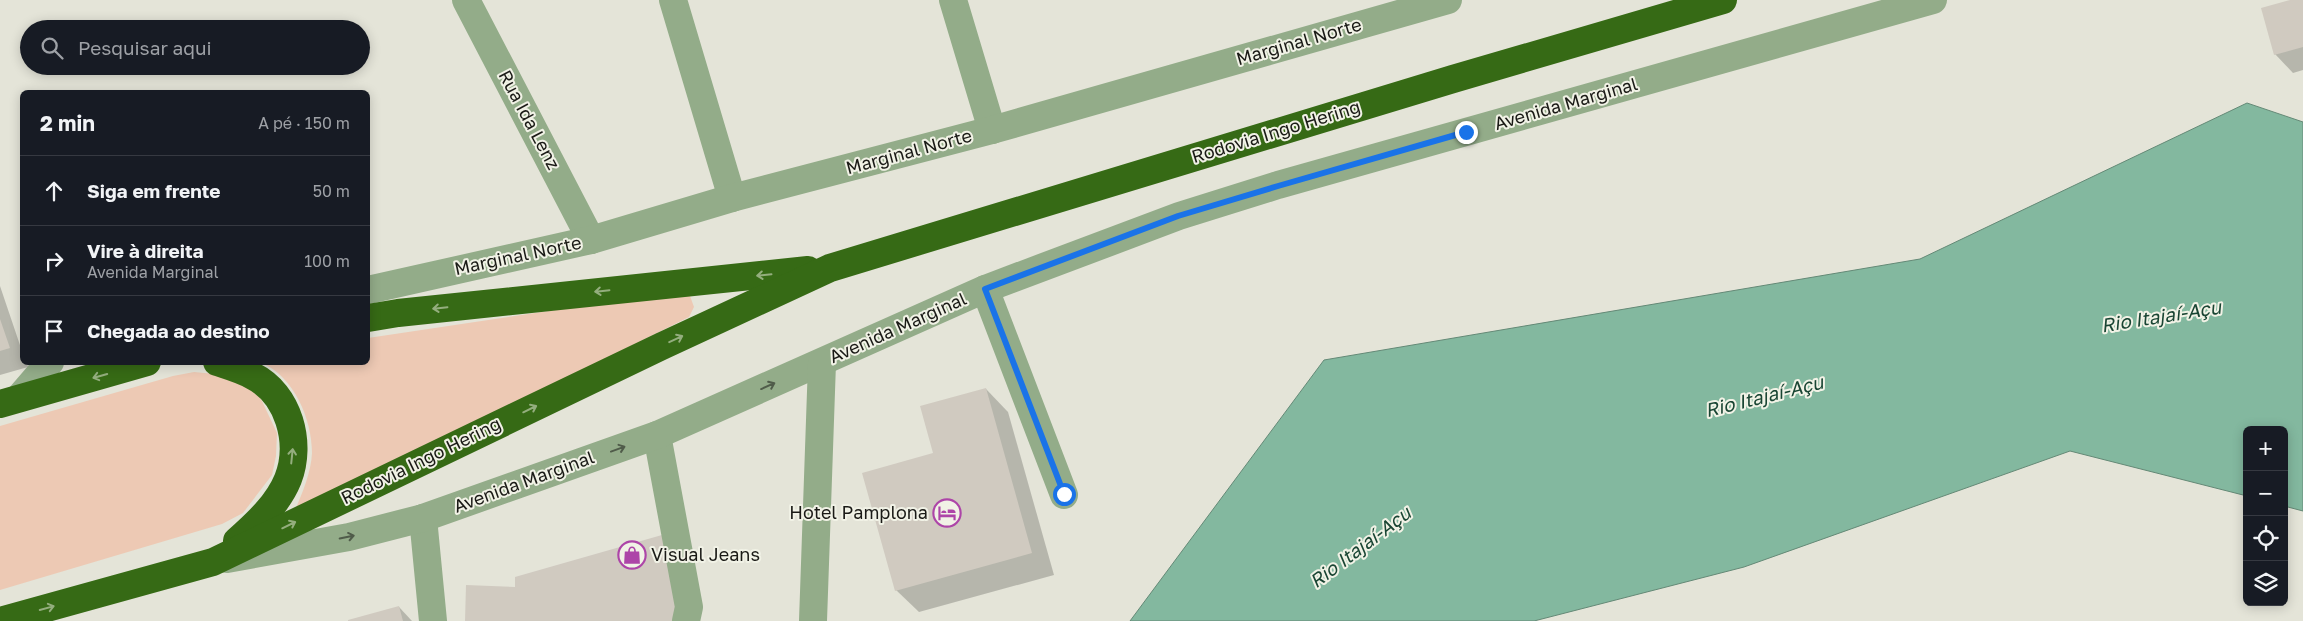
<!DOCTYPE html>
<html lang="pt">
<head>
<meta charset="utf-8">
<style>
  :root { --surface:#171b24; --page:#242831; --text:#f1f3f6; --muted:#9ea1a6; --line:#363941 }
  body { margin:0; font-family:"Golos Text",sans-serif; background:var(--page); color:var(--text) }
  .controls { position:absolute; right:15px; bottom:15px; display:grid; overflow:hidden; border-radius:8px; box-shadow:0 2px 12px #0003 }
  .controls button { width:45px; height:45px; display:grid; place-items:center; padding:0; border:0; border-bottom:1px solid var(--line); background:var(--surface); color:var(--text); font:25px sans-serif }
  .stop { position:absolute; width:15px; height:15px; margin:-11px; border:4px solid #1a73e8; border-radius:50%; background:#fff }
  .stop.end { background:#1a73e8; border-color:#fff; box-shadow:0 1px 5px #0008 }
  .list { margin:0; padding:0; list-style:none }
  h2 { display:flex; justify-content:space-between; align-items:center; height:65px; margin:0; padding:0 20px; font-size:21px }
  h2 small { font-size:16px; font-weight:400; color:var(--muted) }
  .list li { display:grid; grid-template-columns:32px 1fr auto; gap:15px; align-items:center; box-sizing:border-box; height:70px; padding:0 20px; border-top:1px solid var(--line) }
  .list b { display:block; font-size:19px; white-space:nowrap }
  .list p { margin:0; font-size:16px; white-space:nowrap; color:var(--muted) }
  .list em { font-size:16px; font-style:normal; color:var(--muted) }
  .icon { flex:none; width:28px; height:28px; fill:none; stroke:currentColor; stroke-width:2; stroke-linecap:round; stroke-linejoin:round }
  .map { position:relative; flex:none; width:2303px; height:621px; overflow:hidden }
  .search { position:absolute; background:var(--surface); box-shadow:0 2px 12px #0003; left:20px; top:20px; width:350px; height:55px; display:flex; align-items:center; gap:12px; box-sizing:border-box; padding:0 18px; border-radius:28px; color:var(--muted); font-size:19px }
  .panel { position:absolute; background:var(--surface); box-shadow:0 2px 12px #0003; left:20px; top:90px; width:350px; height:275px; border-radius:8px }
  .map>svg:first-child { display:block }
  .green { fill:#edc9b4 }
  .water { fill:#83b89f; stroke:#648976 }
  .shadow { fill:#0003 }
  .building { fill:#d0cac0 }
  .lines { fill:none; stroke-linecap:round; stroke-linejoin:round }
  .minor { stroke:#93ac89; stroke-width:28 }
  .highway { stroke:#366a15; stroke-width:28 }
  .oneway { stroke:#94ae7e }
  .oneway2 { stroke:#505c4a }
  .route { stroke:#1a73e8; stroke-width:6 }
  .labels { text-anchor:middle; stroke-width:4; stroke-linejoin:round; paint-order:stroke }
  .street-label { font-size:18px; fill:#1a1a16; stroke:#f1f2e6 }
  .poi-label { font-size:18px; fill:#1a1a16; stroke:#f1f2e6; text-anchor:end }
  .water-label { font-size:19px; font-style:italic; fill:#194533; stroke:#f1f2e6 }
</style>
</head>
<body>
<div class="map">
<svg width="2303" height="621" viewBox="0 0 2303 621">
  <rect width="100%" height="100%" fill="#e4e4d8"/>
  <g class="green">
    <path d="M676,292L690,296L694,307L689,317L293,515C301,496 311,474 312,453C312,419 294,377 262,363L368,362V338Z"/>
    <path d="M194,372L215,374L242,382L261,399L277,433L276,456L272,475L243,513L222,524L0,590V426L173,376Z"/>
  </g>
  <path class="water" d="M2247,103L2303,122V511L2284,506V430H2247V496L2070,451L1744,567L1534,621H1130L1324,360L1920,259Z"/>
  <g class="shadow">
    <path d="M2295,0H2303V70L2293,73L2275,54Z"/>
    <path d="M0,286L22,351V362H27L28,367L0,375Z"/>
    <path d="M986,389L1008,412L1054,575L919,612L896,590L934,454Z"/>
    <path d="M399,607L412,621H350Z"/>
  </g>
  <g class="building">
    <path d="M2290,0H2303V47L2274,55L2261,8Z"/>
    <path d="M0,319L10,348L0,351Z"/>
    <path d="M986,388L1032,553L895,591L862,473L933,453L920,406Z"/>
    <path d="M669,533L678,621H465L466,585L515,587V577Z"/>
    <path d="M399,606L403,621H348V620Z"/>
  </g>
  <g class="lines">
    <g class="minor">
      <path d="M466,0L591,240"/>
      <path d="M673,0L732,198"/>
      <path d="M953,0L992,130"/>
      <path d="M985,289L1064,495"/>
      <path d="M368,290L591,240L732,198L992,130L1448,0"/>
      <path d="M19,398L50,362"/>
      <path d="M657,435L689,607L686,621"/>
      <path d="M423,518L433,621"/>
      <path d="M227,559L349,537L423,518L519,484L657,435L985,289L1179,216L1278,185L1933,0"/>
      <path d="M813,621L822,363"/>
    </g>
    <g class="highway">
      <path d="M368,318L398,313L808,270"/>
      <path d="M217,362C229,366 243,370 253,376C289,394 302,443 288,479C278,504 257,523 237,541"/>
      <path d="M0,404L147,362"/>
      <path d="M0,621L213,562L662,346L830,268L1453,79L1723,0"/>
    </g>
  </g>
  <defs><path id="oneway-shaft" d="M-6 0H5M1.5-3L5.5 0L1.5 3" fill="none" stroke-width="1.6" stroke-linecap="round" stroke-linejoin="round" transform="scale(1.25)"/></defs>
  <g class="oneway">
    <use href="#oneway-shaft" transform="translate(764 275) rotate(174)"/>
    <use href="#oneway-shaft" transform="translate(602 291) rotate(174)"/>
    <use href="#oneway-shaft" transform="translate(440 308) rotate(174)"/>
    <use href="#oneway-shaft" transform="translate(676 339) rotate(-25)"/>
    <use href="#oneway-shaft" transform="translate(100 376) rotate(164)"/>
    <use href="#oneway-shaft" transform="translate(530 409) rotate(-26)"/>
    <use href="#oneway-shaft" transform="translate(292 456) rotate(-84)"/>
    <use href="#oneway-shaft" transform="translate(289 525) rotate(-26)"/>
    <use href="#oneway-shaft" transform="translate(47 608) rotate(-15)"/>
  </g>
  <g class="oneway2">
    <use href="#oneway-shaft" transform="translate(768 386) rotate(-24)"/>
    <use href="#oneway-shaft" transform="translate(618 449) rotate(-20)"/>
    <use href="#oneway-shaft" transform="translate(347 537) rotate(-12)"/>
  </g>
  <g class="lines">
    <path class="route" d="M1064,494L985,289L1178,216L1278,186L1466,132"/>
  </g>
  <defs>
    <g id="hotel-ring" transform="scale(1.4375)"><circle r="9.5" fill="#f1f2e6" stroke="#ad45a8" stroke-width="1.5"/><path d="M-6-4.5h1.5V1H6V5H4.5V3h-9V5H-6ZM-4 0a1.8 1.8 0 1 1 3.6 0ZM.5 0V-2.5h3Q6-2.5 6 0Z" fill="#ad45a8"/></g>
    <g id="shop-ring" transform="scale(1.4375)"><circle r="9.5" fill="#f1f2e6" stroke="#ad45a8" stroke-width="1.5"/><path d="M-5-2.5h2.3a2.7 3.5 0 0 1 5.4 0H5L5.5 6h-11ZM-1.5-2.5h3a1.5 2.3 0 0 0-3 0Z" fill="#ad45a8"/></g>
  </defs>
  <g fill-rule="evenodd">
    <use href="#hotel-ring" x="947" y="513"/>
    <use href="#shop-ring" x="632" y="555"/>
  </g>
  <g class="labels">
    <g class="street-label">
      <text transform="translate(1299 42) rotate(-16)" y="6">Marginal Norte</text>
      <text transform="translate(1566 104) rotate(-16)" y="6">Avenida Marginal</text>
      <text transform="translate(529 120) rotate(62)" y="6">Rua Ida Lenz</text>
      <text transform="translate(1276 132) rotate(-17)" y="6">Rodovia Ingo Hering</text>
      <text transform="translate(909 152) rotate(-15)" y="6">Marginal Norte</text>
      <text transform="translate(518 256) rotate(-12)" y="6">Marginal Norte</text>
      <text transform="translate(898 328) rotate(-24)" y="6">Avenida Marginal</text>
      <text transform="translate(421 461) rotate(-26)" y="6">Rodovia Ingo Hering</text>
      <text transform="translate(524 482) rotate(-20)" y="6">Avenida Marginal</text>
    </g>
    <g class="poi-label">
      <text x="928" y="519">Hotel Pamplona</text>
      <text x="651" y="561" text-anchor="start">Visual Jeans</text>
    </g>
    <g class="water-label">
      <text transform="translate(2161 316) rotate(-9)" y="7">Rio Itajaí-Açu</text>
      <text transform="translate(1764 396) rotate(-14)" y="7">Rio Itajaí-Açu</text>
      <text transform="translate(1360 547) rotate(-37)" y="7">Rio Itajaí-Açu</text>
    </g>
  </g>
</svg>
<div class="controls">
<button>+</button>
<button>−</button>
<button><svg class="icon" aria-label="locate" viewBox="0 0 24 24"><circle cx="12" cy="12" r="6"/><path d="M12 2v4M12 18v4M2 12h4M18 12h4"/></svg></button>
<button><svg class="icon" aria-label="layers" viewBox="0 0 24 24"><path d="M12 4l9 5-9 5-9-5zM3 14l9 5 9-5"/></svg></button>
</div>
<div class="stop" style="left:1064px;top:494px"></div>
<div class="stop end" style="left:1466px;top:132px"></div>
<div class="search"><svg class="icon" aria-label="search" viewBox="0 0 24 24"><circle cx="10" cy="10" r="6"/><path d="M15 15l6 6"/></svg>Pesquisar aqui</div>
<section class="panel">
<h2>2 min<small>A pé · 150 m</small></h2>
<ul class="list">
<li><svg class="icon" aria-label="ahead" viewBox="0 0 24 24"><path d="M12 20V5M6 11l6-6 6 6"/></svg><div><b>Siga em frente</b></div><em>50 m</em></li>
<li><svg class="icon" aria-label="right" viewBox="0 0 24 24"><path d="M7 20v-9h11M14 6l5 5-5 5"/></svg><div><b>Vire à direita</b><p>Avenida Marginal</p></div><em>100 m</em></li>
<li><svg class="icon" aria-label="arrive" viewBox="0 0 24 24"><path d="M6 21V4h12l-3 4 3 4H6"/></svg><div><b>Chegada ao destino</b></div></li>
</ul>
</section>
</div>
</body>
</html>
